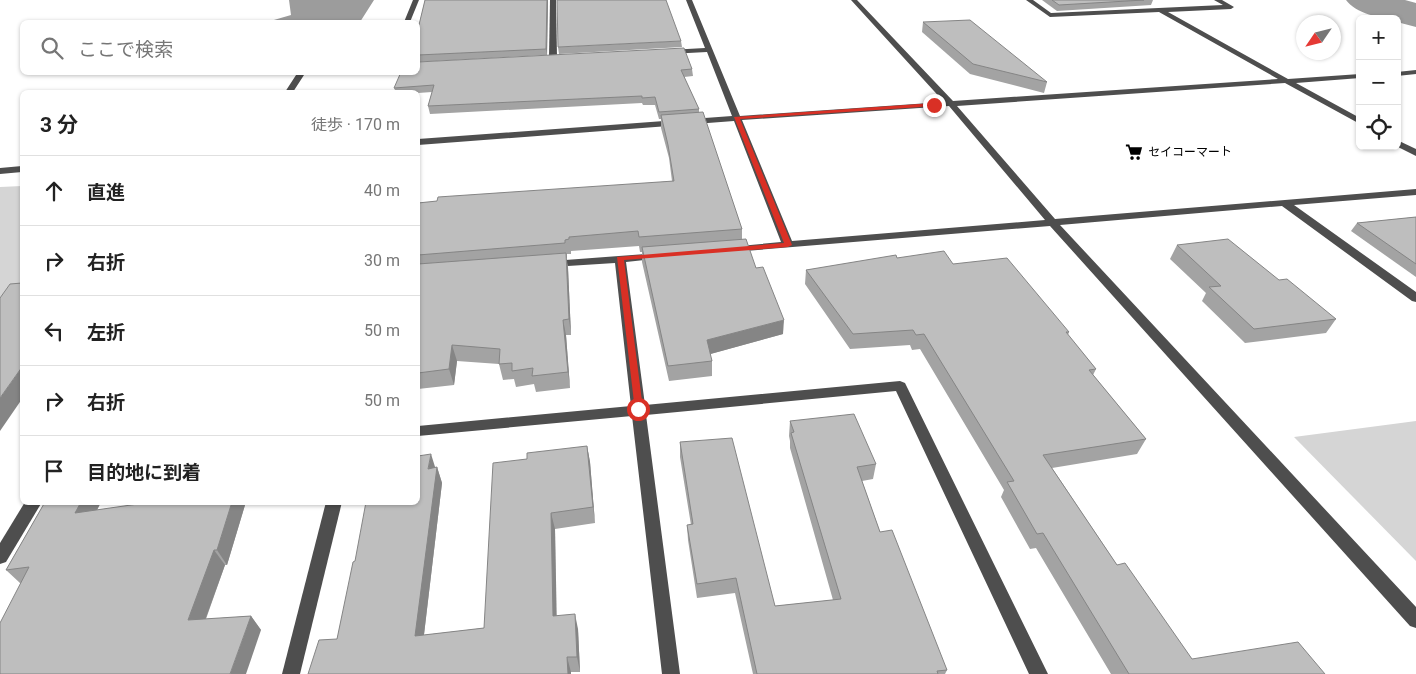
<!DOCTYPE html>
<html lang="ja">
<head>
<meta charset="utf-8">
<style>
  :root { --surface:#fff; --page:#f6f6f6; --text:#222; --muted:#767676; --line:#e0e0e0 }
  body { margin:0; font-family:Roboto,"Noto Sans JP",sans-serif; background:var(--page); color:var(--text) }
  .controls { position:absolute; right:15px; top:15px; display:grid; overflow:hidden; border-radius:8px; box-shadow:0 1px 4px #0004 }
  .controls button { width:45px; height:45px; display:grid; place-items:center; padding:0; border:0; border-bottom:1px solid var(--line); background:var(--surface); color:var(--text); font:25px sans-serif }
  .compass { position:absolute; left:1296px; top:15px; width:45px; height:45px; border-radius:50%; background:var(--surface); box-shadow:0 1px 4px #0004; rotate:235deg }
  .stop { position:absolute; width:15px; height:15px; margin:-11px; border:4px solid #d93025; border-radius:50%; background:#fff }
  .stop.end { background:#d93025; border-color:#fff; box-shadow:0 1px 5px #0008 }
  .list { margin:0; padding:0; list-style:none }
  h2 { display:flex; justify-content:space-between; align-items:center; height:65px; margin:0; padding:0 20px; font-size:21px }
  h2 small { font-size:16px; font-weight:400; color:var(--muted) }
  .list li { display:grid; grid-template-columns:32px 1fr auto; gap:15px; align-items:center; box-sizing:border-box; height:70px; padding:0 20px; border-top:1px solid var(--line) }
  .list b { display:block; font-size:19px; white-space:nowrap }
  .list em { font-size:16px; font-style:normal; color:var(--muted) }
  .icon { flex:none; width:28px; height:28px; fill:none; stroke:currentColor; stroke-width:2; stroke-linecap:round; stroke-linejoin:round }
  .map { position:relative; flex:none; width:1416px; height:674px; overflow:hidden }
  .search { position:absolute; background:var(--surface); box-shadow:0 1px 4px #0004; left:20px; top:20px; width:400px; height:55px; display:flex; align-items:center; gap:12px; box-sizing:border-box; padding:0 18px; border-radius:8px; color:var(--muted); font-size:19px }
  .panel { position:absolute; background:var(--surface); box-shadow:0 1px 4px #0004; left:20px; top:90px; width:400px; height:415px; border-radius:8px }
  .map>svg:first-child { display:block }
  .green { fill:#d5d5d5 }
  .water { fill:#9c9c9c }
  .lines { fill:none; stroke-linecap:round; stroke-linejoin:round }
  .river { fill:#9c9c9c; fill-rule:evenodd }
  .minor { fill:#4e4e4e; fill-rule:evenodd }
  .wall { fill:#a3a3a3 }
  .shaded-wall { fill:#858585 }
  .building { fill:#bebebe; stroke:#858585 }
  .route { fill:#d93025 }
  .labels { text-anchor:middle; stroke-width:4; stroke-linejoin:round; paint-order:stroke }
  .far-poi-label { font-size:12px; fill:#000; stroke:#fff; text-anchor:start }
</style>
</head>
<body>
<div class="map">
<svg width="1416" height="674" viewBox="0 0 1416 674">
  <rect width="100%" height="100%" fill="#fff"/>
  <g class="green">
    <path d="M22,186V306L0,334V187Z"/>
    <path d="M1416,421V561L1294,437Z"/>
  </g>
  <path class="water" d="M289,0H374L360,22H267L291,15Z"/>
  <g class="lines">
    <path class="river" d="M1346,0H1405L1416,3V27L1397,22V19C1381,19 1355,13 1346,0Z"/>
    <g class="minor">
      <path d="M413,0H419L410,22H404Z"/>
      <path d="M550,0H556L557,58L553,60L549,58Z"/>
      <path d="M686,0H692L740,116L944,102L851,0H857L953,101L1278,79L1159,12L1050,17L1026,0H1033L1051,13L1223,5L1214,0H1222L1234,7L1231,9L1168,12L1288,79L1360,74V78L1296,83L1360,118V124L1285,83L957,106L1055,219L1416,189V195L1294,205L1416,292V302L1412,301L1282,206L1060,225L1416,607V628L1410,626L1050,226L733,252L729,251L728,249L729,247L781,242L734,121L418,145V139L732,116L707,52L669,54L665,52L669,50L705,48ZM949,106L1045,220L792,241L742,120Z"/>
      <path d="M1416,70V74L1397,76V72Z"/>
      <path d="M298,72H312L304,75L293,92H285Z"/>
      <path d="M1397,140L1416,149V156L1396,146Z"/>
      <path d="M22,166V172L0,174V168Z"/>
      <path d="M659,253L663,254L664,256L663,258L626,262L645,405L900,381L905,383L1048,674H1029L896,391L646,415L680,674H662L632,416L418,436V426L631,406L615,263L552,267L546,264L552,261Z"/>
      <path d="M25,502H42L6,562L0,564V543Z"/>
      <path d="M326,502H342L300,674H282Z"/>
    </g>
  </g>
  <g class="wall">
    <path d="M425,0H548L547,55L418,62L692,69L693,76L684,77L699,109V112L742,229V239L756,268L783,334L710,354L712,361V376L669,381L642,262V252H640L639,246L571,251V254H567V258H566L568,268L571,335H566L570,388L536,392L534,384L516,387L514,379L503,380L499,364L457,361L454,385L418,389V203L672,181L669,158L661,128V119H659L655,105H643L642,103L430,114L428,106L432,92L418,93V92H396L394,88L418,72V29Z"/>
    <path d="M1042,0H1153L1151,5L1057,11Z"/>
    <path d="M923,22L1047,82L1044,93L970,74L922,32Z"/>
    <path d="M681,41L682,47L559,54L558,47Z"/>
    <path d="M1416,217V277L1351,231L1357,223Z"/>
    <path d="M1177,245L1279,280L1336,319L1326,333L1245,343L1202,301L1206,293L1170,259Z"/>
    <path d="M897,258L953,264L1069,332L1068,335L1096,369L1093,375L1146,439L1137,454L1052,468L1117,565L1192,659L1325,674H1111L1036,548L1030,549L1001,497L1004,490L920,349L912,350L910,345L850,349L805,284L806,270Z"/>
    <path d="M790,421L876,464L873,479L862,481L880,532L947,670L945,674H753L735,593L697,598L688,540L687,525H691L680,457V442L775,606L833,600L790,448V441L789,436Z"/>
    <path d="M587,446L590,462L595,523L555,529L556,616L578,629L580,672H571V674H308L337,639L355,561L435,468L437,467L442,483L424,635L484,628L527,459Z"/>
    <path d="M45,502H101L97,510L152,502H243L245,505L227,565H225L206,619L251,616L261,630L20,583L6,570Z"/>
  </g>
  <g class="shaded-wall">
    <path d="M547,0H548L547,55L546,49Z"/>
    <path d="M566,253L568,268L571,335L569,319Z"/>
    <path d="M563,320L566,335L570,388L568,372Z"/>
    <path d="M784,320L783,334L707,355V340Z"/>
    <path d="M452,345L457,361L454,385L449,369Z"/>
    <path d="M22,367V399L0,431V398Z"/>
    <path d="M587,446L590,462L595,523L593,507Z"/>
    <path d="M431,454L436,470L437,467L442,483L422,651L415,636L428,469Z"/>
    <path d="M81,502H101L88,528L75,513Z"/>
    <path d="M232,502H243L245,505L227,565L217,550Z"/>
    <path d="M551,513L555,529L557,631L553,616Z"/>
    <path d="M214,550L225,565L200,634L188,620Z"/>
    <path d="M575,614L578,629L580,672L577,657Z"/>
    <path d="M251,616L261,630L246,674H230Z"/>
    <path d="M567,657L571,672V674H568Z"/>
  </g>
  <g class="building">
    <path d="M425,0H547L546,49L418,55V29Z"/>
    <path d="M557,0H666L681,41L558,47Z"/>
    <path d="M1052,0H1144L1059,5Z"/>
    <path d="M970,20L1047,82L973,64L923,22Z"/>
    <path d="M684,48L692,69L681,70L699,109L659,112L655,97L642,98V96L428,106L434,85L394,88L401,72H418V62Z"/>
    <path d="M703,112L742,229L639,237L638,231L569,237V239L565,240V243L418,255V203L437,201L438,197L674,181L668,145L661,115Z"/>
    <path d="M1416,217V264L1357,223Z"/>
    <path d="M746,239L756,268L763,267L784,320L707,340L712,361L668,366L642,247Z"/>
    <path d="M1228,239L1279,280L1287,279L1336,319L1254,329L1209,287L1221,286L1177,245Z"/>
    <path d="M944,251L953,264L1007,258L1069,332H1066L1096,369L1089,370L1146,439L1043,455L1117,565L1125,563L1192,659L1298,642L1325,674H1129L1043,533L1037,534L1007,482L1014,481L924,334L916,335L913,330L853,334L806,270L896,255L897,258Z"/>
    <path d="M566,253L569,319L563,320L568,372L532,376L533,368L512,371V363L499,364L500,349L452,345L449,369L418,373V264Z"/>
    <path d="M22,283V367L0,398V298L10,284Z"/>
    <path d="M854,414L876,464L857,467L880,532L892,530L947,670L937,671L938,674H757L736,578L697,584L687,525L693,524L680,442L732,438L775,606L841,599L791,433L794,432L790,421Z"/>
    <path d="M587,446L593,507L551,513L553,616L575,614L577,657H567L568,674H308L319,640L337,639L353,562L355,561L366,502H418V456L431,454L428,469L437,467L415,636L484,628L493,463L527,459V453Z"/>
    <path d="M45,502H81L75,513L152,502H232L217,550H214L188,620L251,616L230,674H0V623L29,567L6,570Z"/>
  </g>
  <path class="route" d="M934,103L936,106L740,119L792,245L788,247L624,260L643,409L638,412L635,411L617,257L784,243L734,117Z"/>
  <defs>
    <g id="supermarket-bare" transform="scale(1.35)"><path d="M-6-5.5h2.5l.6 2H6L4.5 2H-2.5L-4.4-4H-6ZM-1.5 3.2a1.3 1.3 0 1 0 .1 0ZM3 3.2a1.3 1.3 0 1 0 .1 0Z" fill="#000" stroke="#fff" stroke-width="2.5" paint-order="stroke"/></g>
  </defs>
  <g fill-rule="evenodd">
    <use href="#supermarket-bare" x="1134" y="152"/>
  </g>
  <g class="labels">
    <g class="far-poi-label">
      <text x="1148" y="156">セイコーマート</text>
    </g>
  </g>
</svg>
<div class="controls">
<button>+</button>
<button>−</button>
<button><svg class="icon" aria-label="locate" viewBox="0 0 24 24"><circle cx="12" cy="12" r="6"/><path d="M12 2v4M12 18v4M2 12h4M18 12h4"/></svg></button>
</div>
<svg class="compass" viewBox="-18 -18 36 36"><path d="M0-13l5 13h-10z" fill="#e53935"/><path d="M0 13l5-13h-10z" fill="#767676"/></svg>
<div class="stop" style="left:638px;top:409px"></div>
<div class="stop end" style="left:934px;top:105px"></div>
<div class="search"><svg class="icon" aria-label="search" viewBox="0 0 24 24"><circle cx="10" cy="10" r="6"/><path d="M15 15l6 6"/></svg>ここで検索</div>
<section class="panel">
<h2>3 分<small>徒歩 · 170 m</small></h2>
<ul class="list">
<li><svg class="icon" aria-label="ahead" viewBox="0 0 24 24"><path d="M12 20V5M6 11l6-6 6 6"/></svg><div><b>直進</b></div><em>40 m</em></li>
<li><svg class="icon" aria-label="right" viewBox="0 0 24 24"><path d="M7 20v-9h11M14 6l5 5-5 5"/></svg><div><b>右折</b></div><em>30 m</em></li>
<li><svg class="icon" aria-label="left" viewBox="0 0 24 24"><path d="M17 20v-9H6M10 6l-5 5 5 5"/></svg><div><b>左折</b></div><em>50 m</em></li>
<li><svg class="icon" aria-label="right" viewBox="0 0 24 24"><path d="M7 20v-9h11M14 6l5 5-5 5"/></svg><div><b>右折</b></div><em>50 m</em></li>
<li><svg class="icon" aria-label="arrive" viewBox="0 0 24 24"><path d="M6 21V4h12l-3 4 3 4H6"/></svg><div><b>目的地に到着</b></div></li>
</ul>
</section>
</div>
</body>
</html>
